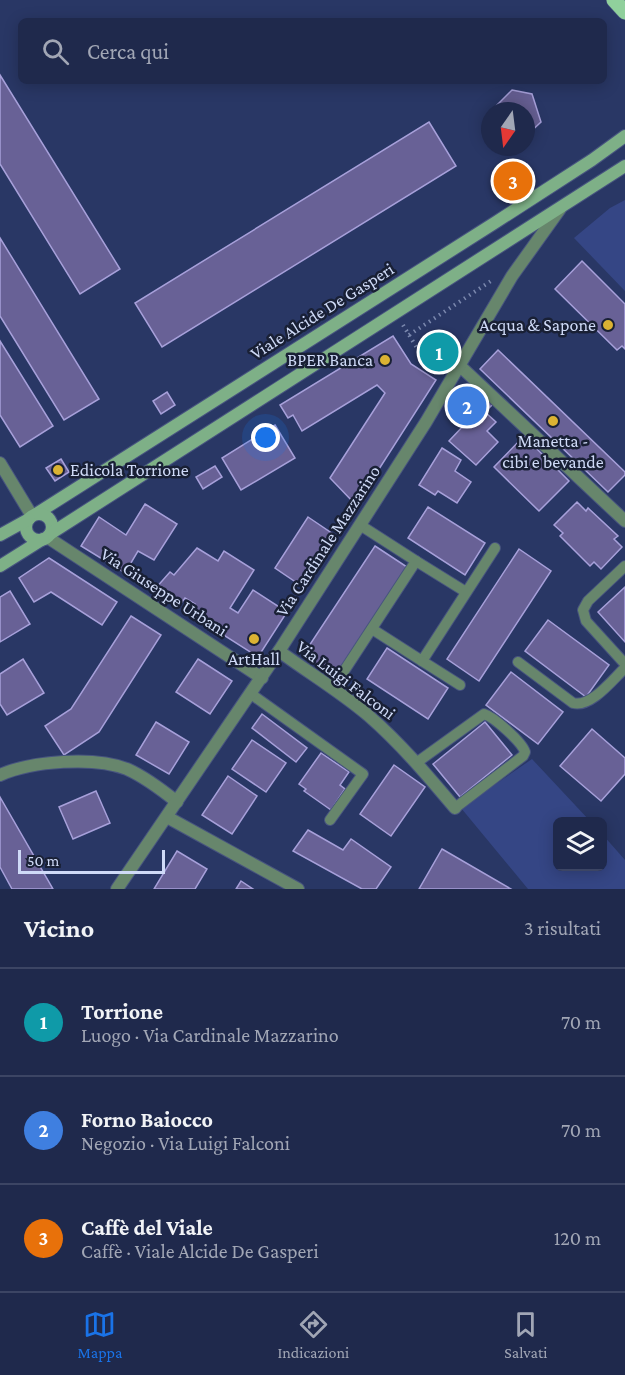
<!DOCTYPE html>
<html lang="it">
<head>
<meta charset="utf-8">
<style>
  :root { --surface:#1f294c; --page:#273153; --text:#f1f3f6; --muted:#a1a6b5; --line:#3c4564; --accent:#1a73e8 }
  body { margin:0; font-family:"Crimson Pro",serif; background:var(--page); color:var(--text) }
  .controls { position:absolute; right:18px; bottom:18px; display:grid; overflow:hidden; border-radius:9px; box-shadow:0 3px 15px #0003 }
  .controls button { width:54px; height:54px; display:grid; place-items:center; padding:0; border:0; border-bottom:2px solid var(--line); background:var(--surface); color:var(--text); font:30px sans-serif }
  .compass { position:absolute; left:481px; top:102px; width:54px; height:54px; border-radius:50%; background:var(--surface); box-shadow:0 3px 15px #0003; rotate:194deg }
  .scale { position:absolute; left:18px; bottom:15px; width:147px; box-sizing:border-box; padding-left:6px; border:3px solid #cfdaf7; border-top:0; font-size:16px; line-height:21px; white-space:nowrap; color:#cfdaf7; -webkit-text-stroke:4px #192035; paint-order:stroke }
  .you { position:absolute; left:266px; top:438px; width:21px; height:21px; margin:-15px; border:4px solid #fff; border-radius:50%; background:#1a73e8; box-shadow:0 0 0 9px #1a73e833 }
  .badge { display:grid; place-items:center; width:39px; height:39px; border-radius:50%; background:var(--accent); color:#fff; font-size:20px; font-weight:700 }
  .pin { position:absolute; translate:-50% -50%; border:3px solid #fff; box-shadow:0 2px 6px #0006 }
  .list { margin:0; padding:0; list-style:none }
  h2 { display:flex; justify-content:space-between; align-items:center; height:78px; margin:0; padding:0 24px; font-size:26px }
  h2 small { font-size:20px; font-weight:400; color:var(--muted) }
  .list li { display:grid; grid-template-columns:39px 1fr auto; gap:18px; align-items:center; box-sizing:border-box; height:108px; padding:0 24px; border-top:2px solid var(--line) }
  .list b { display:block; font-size:22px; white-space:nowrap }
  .list p { margin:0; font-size:20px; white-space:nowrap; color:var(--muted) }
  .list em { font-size:20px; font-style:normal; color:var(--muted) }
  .icon { flex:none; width:33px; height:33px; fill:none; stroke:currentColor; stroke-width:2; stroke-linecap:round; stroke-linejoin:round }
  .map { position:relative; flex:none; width:625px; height:889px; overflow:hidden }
  .search { position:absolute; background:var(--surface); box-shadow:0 3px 15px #0003; left:18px; right:18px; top:18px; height:66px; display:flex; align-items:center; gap:15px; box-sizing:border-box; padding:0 21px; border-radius:9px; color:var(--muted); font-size:22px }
  .sheet { height:402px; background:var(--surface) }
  nav { display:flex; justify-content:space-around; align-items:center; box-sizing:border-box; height:84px; border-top:2px solid var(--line); background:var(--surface); font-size:16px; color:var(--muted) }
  nav a { display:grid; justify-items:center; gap:3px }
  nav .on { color:var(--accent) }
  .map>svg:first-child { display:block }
  .green { fill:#354685 }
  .building { fill:#686196; stroke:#a7a0da; stroke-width:1.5 }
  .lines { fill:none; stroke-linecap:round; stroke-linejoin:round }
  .service-casing { stroke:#47547f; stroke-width:12 }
  .minor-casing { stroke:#47547f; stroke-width:14 }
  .tertiary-casing { stroke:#47547f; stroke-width:14 }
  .secondary-casing { stroke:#47547f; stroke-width:14 }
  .primary-casing { stroke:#47547f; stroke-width:16 }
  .path { stroke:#7b88ae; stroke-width:4; stroke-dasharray:1.5 4.5; stroke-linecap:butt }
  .service { stroke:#67866c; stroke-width:10 }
  .minor { stroke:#67866c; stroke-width:12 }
  .tertiary { stroke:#67866c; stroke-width:12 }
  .secondary { stroke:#7eb087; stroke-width:12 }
  .primary { stroke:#90d09c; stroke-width:15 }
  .poi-dot { fill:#dbb233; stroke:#192035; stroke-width:2 }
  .labels { text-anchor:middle; stroke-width:5; stroke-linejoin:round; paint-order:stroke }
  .street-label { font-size:18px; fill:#cfdaf7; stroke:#192035 }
  .poi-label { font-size:18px; fill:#cfdaf7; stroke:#192035; text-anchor:end }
</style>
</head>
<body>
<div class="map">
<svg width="625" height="889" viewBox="0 0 625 889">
  <rect width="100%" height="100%" fill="#293765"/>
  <g class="green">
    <path d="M625,200V291L574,238L610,208Z"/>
    <path d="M437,339L446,341L452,350L450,359L441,365L432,363L426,354L429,343Z"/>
    <path d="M532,759L590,821L558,822V866H602L603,835L625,860V889H528L461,808Z"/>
  </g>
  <g class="building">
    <path d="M0,75L120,269L80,294L0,164Z"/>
    <path d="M512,90L532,94L541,122L526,136V111L492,110Z"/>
    <path d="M429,122L456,166L162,347L135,303Z"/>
    <path d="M527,164L534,177L500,197L493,185Z"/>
    <path d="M0,238L99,399L64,420L0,316Z"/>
    <path d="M582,261L625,304V349L622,346L617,350L555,289Z"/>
    <path d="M393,336L411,364L436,380L356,505L330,478L385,393L377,385L302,431L293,415L288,418L280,405Z"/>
    <path d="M0,341L53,426L20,447L0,415Z"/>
    <path d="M443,345L446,356L434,359L431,348Z"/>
    <path d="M498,350L625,472V475L608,492L480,369Z"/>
    <path d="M476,389L493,404L485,412L496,422L487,431L498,442L476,465L449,441L466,423L455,412Z"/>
    <path d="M167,392L175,405L161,414L153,401Z"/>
    <path d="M275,425L295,458L241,490L222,458Z"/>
    <path d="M524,436L569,481L539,511L494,467Z"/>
    <path d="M442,448L461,460L455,471L471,482L457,503L438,491L435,495L419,485Z"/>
    <path d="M61,459L69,472L55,481L46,468Z"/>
    <path d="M215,466L222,477L203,489L196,477Z"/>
    <path d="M577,502L586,511L588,508L618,536L614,539L622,547L601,569L594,562L590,566L560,536L563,533L554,525Z"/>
    <path d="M145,504L177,524L154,560L138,551L125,573L81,546L99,517L126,535Z"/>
    <path d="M428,507L485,543L465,575L408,538Z"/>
    <path d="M308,517L336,536L303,587L275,568Z"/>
    <path d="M375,546L407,567L335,676L303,655Z"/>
    <path d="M197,548L218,561L224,551L254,570L230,608L238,613L253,590L287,612L258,657L189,613L195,604L185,598L179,606L154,590L170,572L174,575Z"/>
    <path d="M519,549L551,571L479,681L447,659Z"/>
    <path d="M49,558L117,602L102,625L51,592L34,602L19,578Z"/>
    <path d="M625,587V642L598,612Z"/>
    <path d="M10,591L30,624L0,642V597Z"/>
    <path d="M131,616L161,635L99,732L64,755L45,726L71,709Z"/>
    <path d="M548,620L609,665L586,697L525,651Z"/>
    <path d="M387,648L448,688L428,719L367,679Z"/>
    <path d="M23,659L44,693L7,715L0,704V674Z"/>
    <path d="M198,659L232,681L210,714L176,692Z"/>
    <path d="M511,672L563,712L538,744L486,705Z"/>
    <path d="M262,714L307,748L296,762L252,728Z"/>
    <path d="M156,722L189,742L169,774L136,755Z"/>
    <path d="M485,722L512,755L460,797L433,764Z"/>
    <path d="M592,729L625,758V774L601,801L560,766Z"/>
    <path d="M252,740L286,763L266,792L232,769Z"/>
    <path d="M321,753L349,772L340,785L345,789L331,810L304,791L306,789L299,784Z"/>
    <path d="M394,765L425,787L391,836L360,814Z"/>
    <path d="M228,776L257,796L232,834L202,815Z"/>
    <path d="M96,791L110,823L73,839L59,807Z"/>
    <path d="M0,797L53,889H12L0,867Z"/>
    <path d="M308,830L343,850L351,839L391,867L376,889H362L293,851Z"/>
    <path d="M442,849L511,889H419Z"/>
    <path d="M177,851L207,869L195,889H154Z"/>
    <path d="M241,881L253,889H236Z"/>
  </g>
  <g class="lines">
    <g class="service-casing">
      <g id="service">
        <path d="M416,561L466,592"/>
        <path d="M625,566L588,601L583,610L586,621L625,664"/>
        <path d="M372,629L422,661L495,548"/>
        <path d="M422,661L460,685"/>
        <path d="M518,662L573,703C591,708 613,679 625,668"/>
        <path d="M344,671L416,561L360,525"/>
        <path d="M251,694L363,774L330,820"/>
        <path d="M416,763L484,714C494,717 522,742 525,752L523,756L455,808"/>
      </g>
    </g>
    <g class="minor-casing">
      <g id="minor">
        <path d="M459,365L625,521"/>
        <path d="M0,463L32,516"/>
        <path d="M47,537L262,678"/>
        <path d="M279,651C309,673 341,692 369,716C401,744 428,776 455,808"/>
        <path d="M0,775C32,761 94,756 127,769C145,777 162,790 177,802"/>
      </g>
    </g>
    <g class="tertiary-casing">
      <g id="tertiary">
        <path d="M167,817L298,889"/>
        <path d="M117,889L279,651L426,422L512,276L560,209"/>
      </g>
    </g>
    <g class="secondary-casing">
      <g id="secondary">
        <path d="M36,514L496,222L592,160L625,136"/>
        <circle cx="39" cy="527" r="13"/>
        <path d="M50,534L625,166"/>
        <path d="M0,535L29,519"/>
        <path d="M0,566L43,539"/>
      </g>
    </g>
    <g class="primary-casing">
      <path id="primary" d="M614,0L625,12"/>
    </g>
    <g class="path">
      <path d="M403,325L423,358L441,369"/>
      <path d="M409,335L491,281"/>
    </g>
    <use href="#service" class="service"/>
    <use href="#minor" class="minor"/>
    <use href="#tertiary" class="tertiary"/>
    <use href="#secondary" class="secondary"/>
    <use href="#primary" class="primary"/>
  </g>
  <g class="poi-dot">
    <circle cx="608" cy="325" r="6"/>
    <circle cx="385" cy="360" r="6"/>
    <circle cx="553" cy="421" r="6"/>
    <circle cx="58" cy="470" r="6"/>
    <circle cx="254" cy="639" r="6"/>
  </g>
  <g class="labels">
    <g class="street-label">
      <text transform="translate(322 311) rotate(-32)" y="6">Viale Alcide De Gasperi</text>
      <text transform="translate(328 541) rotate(-57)" y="6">Via Cardinale Mazzarino</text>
      <text transform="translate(164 592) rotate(33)" y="6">Via Giuseppe Urbani</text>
      <text transform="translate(346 680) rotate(37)" y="6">Via Luigi Falconi</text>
    </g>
    <g class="poi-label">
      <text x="596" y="331">Acqua &amp; Sapone</text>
      <text x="373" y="366">BPER Banca</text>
      <text x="553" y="447" text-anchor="middle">Manetta -<tspan x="553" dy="21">cibi e bevande</tspan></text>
      <text x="70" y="476" text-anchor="start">Edicola Torrione</text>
      <text x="254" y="665" text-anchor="middle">ArtHall</text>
    </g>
  </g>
</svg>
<div class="controls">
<button><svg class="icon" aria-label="layers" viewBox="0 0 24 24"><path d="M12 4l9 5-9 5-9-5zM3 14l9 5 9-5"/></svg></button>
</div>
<svg class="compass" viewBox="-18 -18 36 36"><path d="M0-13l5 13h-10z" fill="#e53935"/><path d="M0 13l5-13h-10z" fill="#a1a6b5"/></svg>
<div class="scale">50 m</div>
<div class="you"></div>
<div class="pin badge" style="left:439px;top:352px;background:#0f9aa8">1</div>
<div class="pin badge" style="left:467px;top:406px;background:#3f7fe0">2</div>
<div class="pin badge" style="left:513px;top:181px;background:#e8710a">3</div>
<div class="search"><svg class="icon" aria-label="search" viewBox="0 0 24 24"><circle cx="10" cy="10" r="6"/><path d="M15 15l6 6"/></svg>Cerca qui</div>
</div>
<section class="sheet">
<h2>Vicino<small>3 risultati</small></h2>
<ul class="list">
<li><span class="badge" style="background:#0f9aa8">1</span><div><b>Torrione</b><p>Luogo · Via Cardinale Mazzarino</p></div><em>70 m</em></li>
<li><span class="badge" style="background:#3f7fe0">2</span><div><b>Forno Baiocco</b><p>Negozio · Via Luigi Falconi</p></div><em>70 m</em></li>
<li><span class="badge" style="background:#e8710a">3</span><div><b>Caffè del Viale</b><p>Caffè · Viale Alcide De Gasperi</p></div><em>120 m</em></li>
</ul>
</section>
<nav>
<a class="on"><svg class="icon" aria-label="map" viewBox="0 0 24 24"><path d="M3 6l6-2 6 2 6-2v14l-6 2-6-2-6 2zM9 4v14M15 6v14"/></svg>Mappa</a>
<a><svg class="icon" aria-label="directions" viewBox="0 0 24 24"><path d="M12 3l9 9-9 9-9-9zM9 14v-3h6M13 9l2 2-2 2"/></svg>Indicazioni</a>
<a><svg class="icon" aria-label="saved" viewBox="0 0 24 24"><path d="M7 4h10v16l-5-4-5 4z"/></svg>Salvati</a>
</nav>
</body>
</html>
